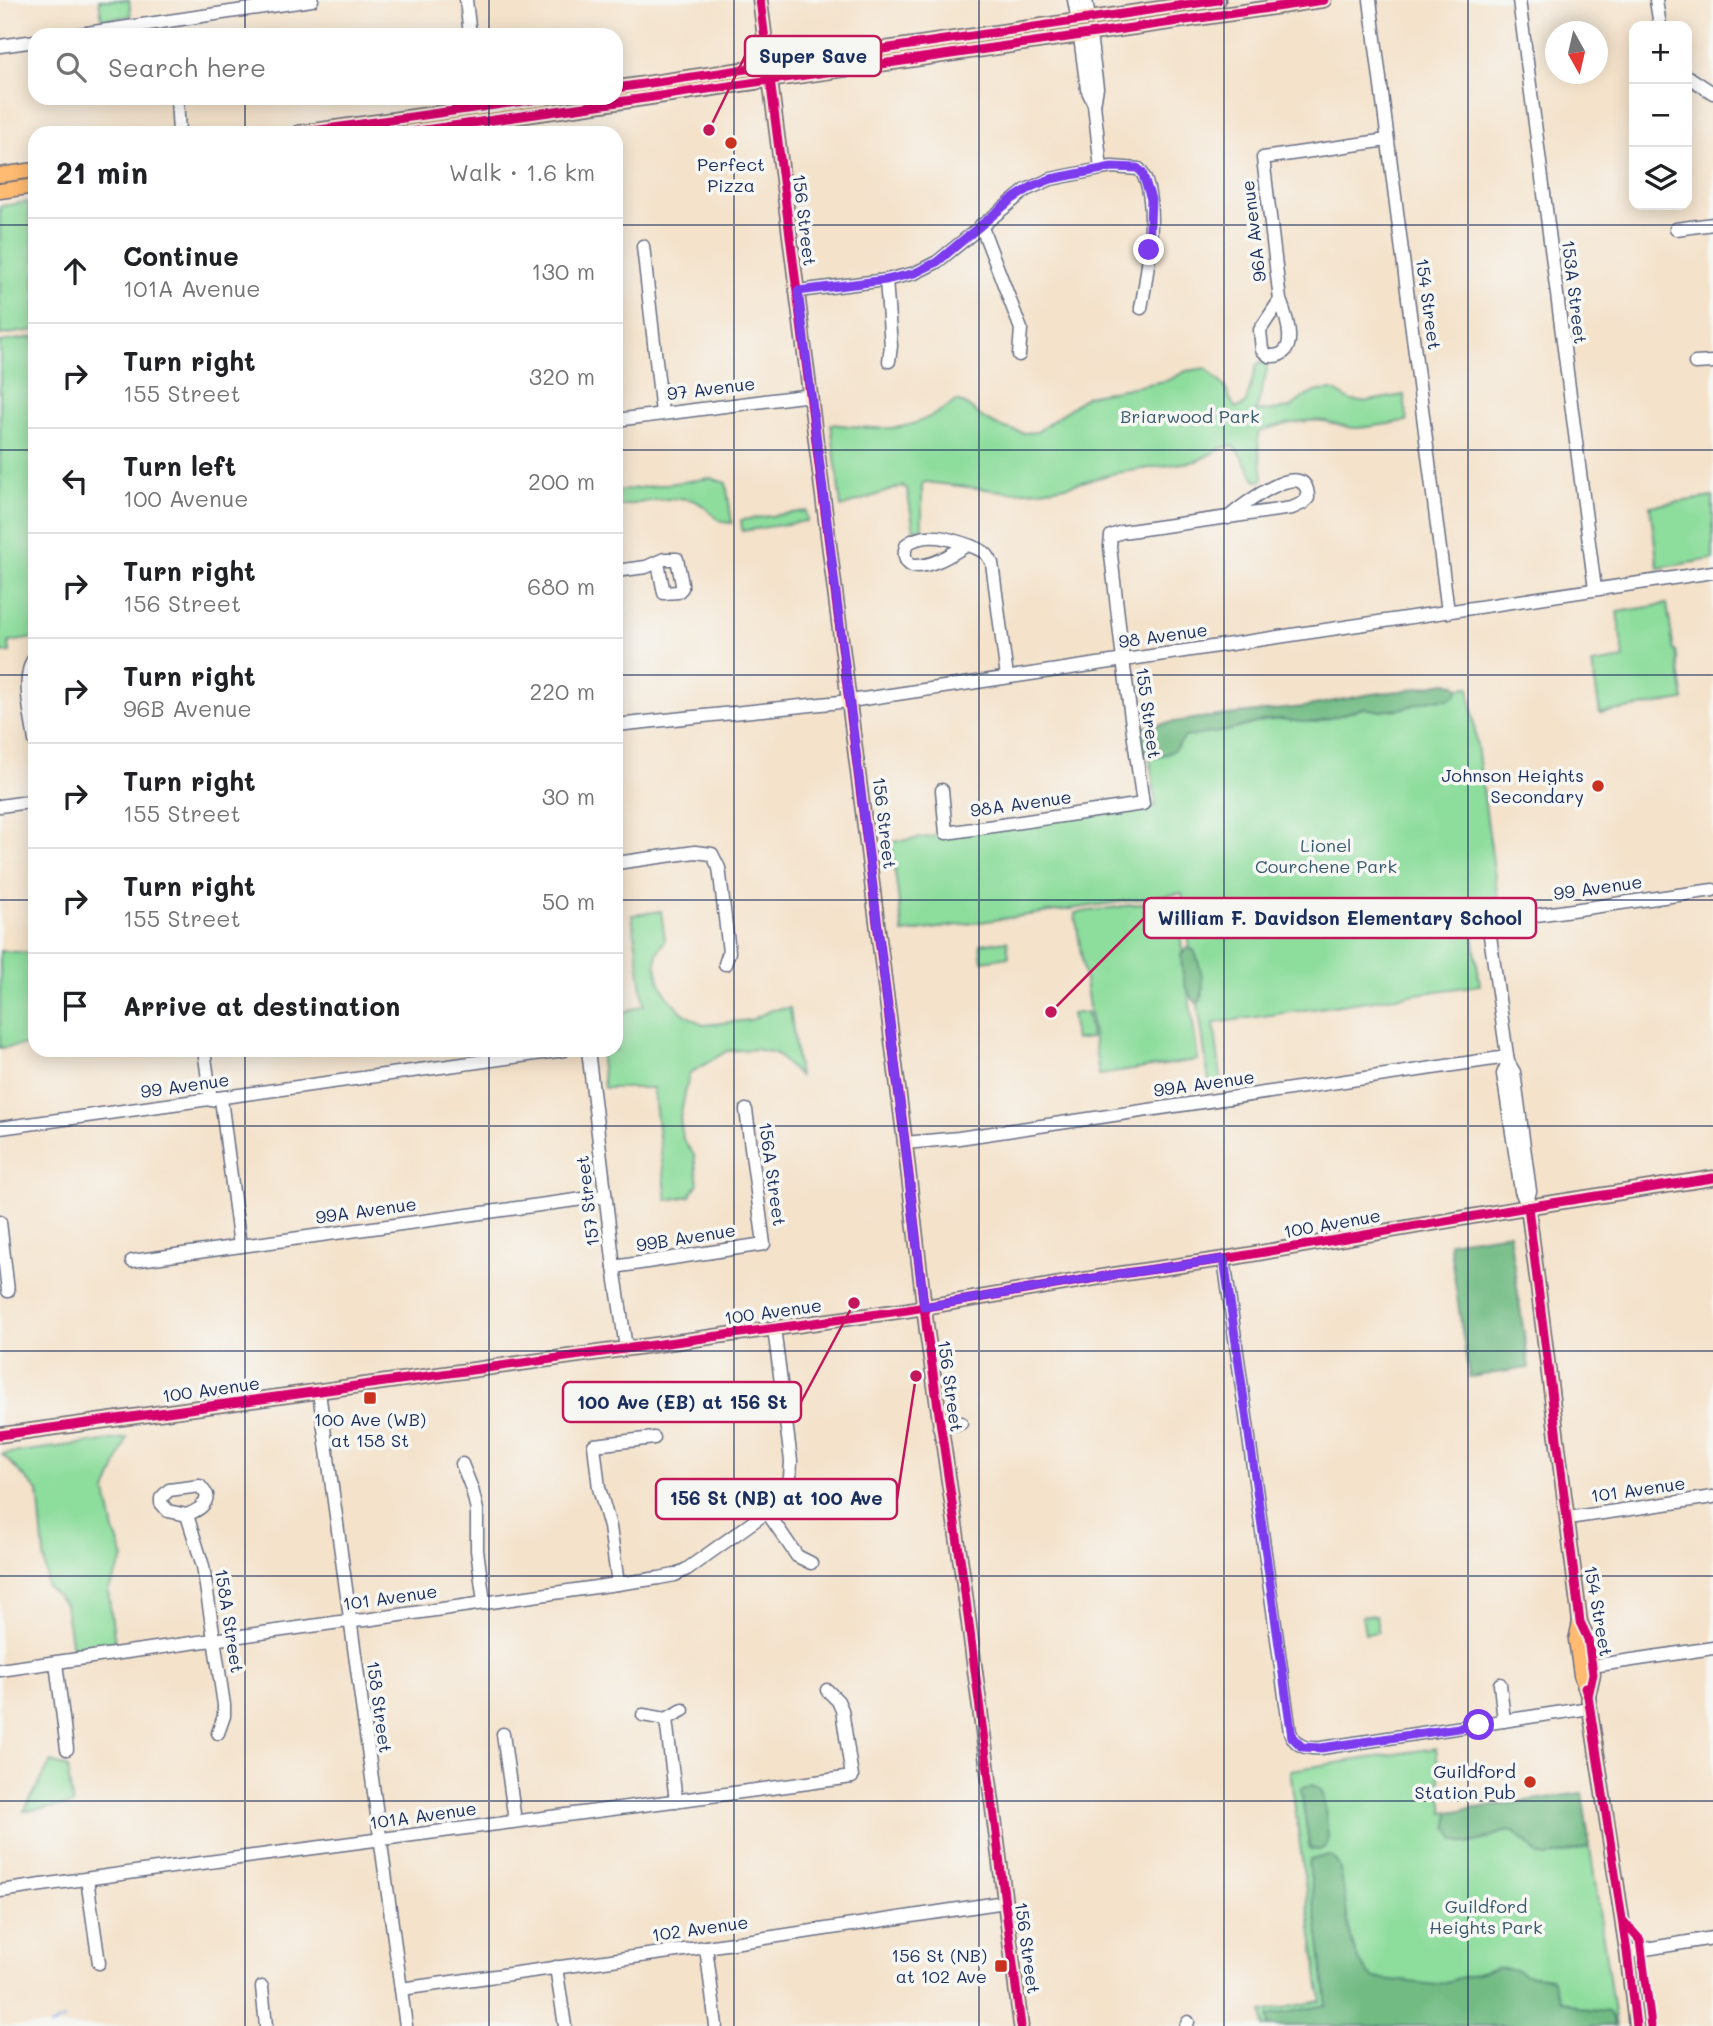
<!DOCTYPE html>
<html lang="en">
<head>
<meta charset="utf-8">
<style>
  :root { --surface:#fff; --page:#f2f2f2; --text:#202124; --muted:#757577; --line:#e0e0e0 }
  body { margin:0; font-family:Mali,sans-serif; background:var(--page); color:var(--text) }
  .controls { position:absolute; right:21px; top:21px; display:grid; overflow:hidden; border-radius:14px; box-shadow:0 4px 18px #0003 }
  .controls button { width:63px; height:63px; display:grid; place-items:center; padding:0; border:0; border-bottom:2px solid var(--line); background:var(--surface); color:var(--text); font:35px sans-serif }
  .compass { position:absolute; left:1545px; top:21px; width:63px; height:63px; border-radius:50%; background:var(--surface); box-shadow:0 4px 18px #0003; rotate:172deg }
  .stop { position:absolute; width:21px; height:21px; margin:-16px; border:5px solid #7c3aed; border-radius:50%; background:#fff }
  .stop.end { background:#7c3aed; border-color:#fff; box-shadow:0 2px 7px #0008 }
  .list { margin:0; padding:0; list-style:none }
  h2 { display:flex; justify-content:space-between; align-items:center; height:91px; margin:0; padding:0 28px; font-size:30px }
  h2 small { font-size:23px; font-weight:400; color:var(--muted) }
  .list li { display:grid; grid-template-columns:46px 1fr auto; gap:21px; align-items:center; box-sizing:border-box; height:105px; padding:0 28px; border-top:2px solid var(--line) }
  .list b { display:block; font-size:26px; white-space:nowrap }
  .list p { margin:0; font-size:23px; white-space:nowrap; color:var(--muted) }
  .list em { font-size:23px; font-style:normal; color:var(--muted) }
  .icon { flex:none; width:38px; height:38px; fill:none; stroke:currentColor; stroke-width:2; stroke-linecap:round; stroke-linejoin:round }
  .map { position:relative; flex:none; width:1713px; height:2026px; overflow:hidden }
  .search { position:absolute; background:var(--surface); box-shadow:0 4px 18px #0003; left:28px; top:28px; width:595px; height:77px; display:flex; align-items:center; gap:18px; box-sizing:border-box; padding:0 24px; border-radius:21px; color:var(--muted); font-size:26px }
  .panel { position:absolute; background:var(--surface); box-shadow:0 4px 18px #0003; left:28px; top:126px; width:595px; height:931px; border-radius:21px }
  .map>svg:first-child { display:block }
  .green { fill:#8ddd9c; stroke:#54867d; stroke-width:2 }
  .forest { fill:#72bc84; stroke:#467671; stroke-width:2 }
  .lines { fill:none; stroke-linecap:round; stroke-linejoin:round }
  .stream { stroke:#84b4ef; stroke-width:2.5 }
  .minor-casing { stroke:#676e84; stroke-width:15 }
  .major-casing { stroke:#676e84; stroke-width:17 }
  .minor { stroke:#fff; stroke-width:12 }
  .major { stroke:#ffbb71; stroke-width:14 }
  .cycleway-casing { stroke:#f6f6f2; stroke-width:13 }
  .cycleway { stroke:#d6006c; stroke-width:9 }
  .route { stroke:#7c3aed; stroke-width:9 }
  .grid { fill:none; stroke:#1b2f5e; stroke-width:2; stroke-opacity:0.55 }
  .poi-dot { fill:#c8321e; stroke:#f6f6f2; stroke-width:2.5 }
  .labels { text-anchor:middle; stroke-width:7; stroke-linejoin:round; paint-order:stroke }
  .poi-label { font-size:18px; fill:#1b2f5e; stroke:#f6f6f2; text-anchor:end }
  .street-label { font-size:18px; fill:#1b2f5e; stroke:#f6f6f2 }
  .park-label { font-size:18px; fill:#385a6e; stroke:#f6f6f2 }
  .leader { fill:none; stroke:#c2185b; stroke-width:2.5 }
  .callout-dot { fill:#c2185b; stroke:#f6f6f2; stroke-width:2.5 }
  .callout { fill:#f6f6f2; stroke:#c2185b; stroke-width:2.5 }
  .callout-label { font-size:19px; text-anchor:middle; font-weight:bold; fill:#1b2f5e }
</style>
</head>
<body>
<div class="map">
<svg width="1713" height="2026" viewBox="0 0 1713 2026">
  <rect width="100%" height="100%" fill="#f6f6f2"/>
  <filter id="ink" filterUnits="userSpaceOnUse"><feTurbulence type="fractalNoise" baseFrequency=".0143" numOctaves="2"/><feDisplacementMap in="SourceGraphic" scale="14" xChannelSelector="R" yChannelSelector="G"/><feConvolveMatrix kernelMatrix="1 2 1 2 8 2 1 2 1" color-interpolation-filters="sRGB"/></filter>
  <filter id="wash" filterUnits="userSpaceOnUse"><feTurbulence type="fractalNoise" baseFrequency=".00686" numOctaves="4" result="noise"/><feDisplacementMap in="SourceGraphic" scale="28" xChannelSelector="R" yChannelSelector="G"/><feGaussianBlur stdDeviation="1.57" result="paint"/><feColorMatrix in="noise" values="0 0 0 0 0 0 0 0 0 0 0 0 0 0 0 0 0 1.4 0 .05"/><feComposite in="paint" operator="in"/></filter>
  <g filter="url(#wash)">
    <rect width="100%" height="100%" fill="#f4e2ca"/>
    <g class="green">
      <path d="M99,0H129L131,16L102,20Z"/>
      <path d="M28,202L35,261V330L0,335V206Z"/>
      <path d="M35,337V638L9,642L10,652L0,653V342Z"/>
      <path d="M1261,362L1267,364V370L1256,412L1290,408L1304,397L1318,391L1333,390L1352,401L1362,402L1404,395L1407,421C1391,423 1373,427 1357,428C1345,428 1335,423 1324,421C1307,419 1273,425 1258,433C1257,448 1262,463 1263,478L1261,481H1256L1239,452L1233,446L1224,447L1197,461L1116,473L1067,486L1041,490L1010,492L925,482L922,485V528L914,530L907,489L903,486L841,507L831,424C888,430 907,435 956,401L965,404L983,418L998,426L1023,433L1037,432L1087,396L1169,380L1186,371L1206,368L1224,386L1235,408L1241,407L1246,402L1257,364Z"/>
      <path d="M711,478L726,483L732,523C712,523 711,507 695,501C679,494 634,504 616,507V491Z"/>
      <path d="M1713,497V559L1658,568L1650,506Z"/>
      <path d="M806,511L807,521L742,531L741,520Z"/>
      <path d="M1667,604L1674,651H1676L1684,700L1600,713L1592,664L1624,659L1617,612Z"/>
      <path d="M1469,687L1499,907L1470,912L1480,985L1214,1023L1222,1086L1210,1088L1182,893L903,933L891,842L1156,806L1148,743L1143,732Z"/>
      <path d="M1175,899L1198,1060L1099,1075L1075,913Z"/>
      <path d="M661,911L665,940L657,953L656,966L659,981L667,996L682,1012L703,1025L751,1020L771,1010L790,1008L799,1076L775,1053L754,1049L727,1051L689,1074L680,1118L683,1139L694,1155L698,1183L690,1196L667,1200L653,1088H604L600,1050H616V1015L644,1005L632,915Z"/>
      <path d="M1007,941L1009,957L982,961L980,944Z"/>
      <path d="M0,951L35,953V1044L0,1048Z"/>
      <path d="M1087,1012L1091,1038L1075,1040L1071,1014Z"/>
      <path d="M127,1438L106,1492L114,1531L124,1558L108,1591L115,1643L72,1649L65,1604L47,1586L38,1491L2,1454Z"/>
      <path d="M1376,1615L1378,1632L1365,1634L1362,1616Z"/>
      <path d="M1436,1748L1444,1813L1582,1793L1616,2026H1264L1262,2012L1321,2001L1290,1770Z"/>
      <path d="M51,1762L67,1767L73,1805L24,1811Z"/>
    </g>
    <g class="forest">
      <path d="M1446,683L1455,684L1459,689L1456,695L1449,699L1430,700L1401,709L1381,711L1364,708L1317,722H1301L1281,719L1263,721L1227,731L1185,737C1174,752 1170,754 1151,758C1141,752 1138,742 1139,730L1143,727L1200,718L1304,707L1371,694L1401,691Z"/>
      <path d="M1187,948L1194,950C1200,965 1208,989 1198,1004C1183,992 1182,973 1181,955Z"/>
      <path d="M1509,1233L1529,1368L1469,1377L1449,1242Z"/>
      <path d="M1312,1785L1319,1788L1323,1793L1328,1836L1326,1847L1319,1850L1310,1849L1309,1845L1301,1790V1787Z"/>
      <path d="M1582,1793L1590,1847L1547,1857L1538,1855L1514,1831C1493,1830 1479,1850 1455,1840L1448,1827L1449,1812Z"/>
      <path d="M1328,1855L1333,1857L1339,1866C1348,1896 1344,1960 1375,1978L1435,1985L1498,1967L1517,1970L1526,1975L1552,1978L1561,2001L1588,2010L1608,2012L1613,2020L1614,2026H1269L1268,2016L1327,2005L1309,1864L1310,1860Z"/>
    </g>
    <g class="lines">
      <path class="stream" d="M50,2026L64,2019"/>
    </g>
  </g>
  <g filter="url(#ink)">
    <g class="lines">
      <g class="minor-casing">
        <g id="minor">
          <path d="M466,0L470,35"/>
          <path d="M1074,0L1078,21"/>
          <path d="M1086,0L1089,19"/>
          <path d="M1370,0L1448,612"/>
          <path d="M1519,0L1595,589"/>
          <path d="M1656,0L1660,26"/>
          <path d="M73,35L312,0"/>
          <path d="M1090,35L1097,88L1094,104L1101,169L1112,167L1139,169C1161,193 1147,277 1141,308"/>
          <path d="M1080,37L1087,89L1094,104"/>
          <path d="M0,46L35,41"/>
          <path d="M1687,76L1713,93"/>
          <path d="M177,98L179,133"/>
          <path d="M981,225L1021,329L1019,355"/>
          <path d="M1676,229L1713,224"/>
          <path d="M643,246L662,413"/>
          <path d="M886,280L891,346L889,361"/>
          <path d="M798,291L886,280L915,273L937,262L1026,190L1051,179L1101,169"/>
          <path d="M1280,300L1260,330L1262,350L1269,356C1301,358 1287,318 1280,300L1263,158L1387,140"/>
          <path d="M1695,363L1713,362"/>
          <path d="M616,420L811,395"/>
          <path d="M967,545C950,555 933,567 912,566C904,562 903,552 907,544C926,530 951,539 971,546C976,548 982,550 986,554C989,556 990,560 992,563L1007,677"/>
          <path d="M616,571L646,567L664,559H677L682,584V588L678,592L664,593L658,563"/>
          <path d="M35,657C20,676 32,718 35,741"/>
          <path d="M616,725L850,701L1713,572"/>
          <path d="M942,790L946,833L1143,804L1123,660L1110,546L1111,536L1122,532L1292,508L1303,503L1308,498C1308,453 1240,507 1228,518"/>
          <path d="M0,806L35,801"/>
          <path d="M616,863L695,852L712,854L719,868L720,875L729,952L725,964"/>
          <path d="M204,1050L211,1100"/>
          <path d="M588,1050L614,1267L626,1348"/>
          <path d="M1508,1062L1503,1074L1521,1191L1527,1205"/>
          <path d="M221,1099L240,1246"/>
          <path d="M0,1128L564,1050"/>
          <path d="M905,1143L959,1138L1507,1057"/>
          <path d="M1527,1200L1530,1191L1514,1072L1508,1062L1488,922L1713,890"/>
          <path d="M0,1222L8,1291"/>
          <path d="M1224,1259L1290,1732C1296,1747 1306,1749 1321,1748L1590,1708"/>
          <path d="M132,1261L605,1196"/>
          <path d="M614,1267L764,1244L746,1110"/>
          <path d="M319,1392L406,2026"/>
          <path d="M939,1427L961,1423"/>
          <path d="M462,1464L472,1489L477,1510V1550L484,1602"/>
          <path d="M767,1512L797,1556L811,1563"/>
          <path d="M187,1515L168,1511L161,1503V1498L169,1490L200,1486L207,1495C206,1507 197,1510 187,1515L203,1566L224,1705V1716L218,1733"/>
          <path d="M1568,1518L1713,1497"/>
          <path d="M618,1584L610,1527L599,1488L594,1445L654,1438"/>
          <path d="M56,1663L67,1749"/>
          <path d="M1592,1666L1713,1648"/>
          <path d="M0,1670L340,1622L365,1620L659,1578L675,1575L687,1569L767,1512L776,1504L785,1491L790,1478L791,1461L774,1328"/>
          <path d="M1500,1684L1504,1721"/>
          <path d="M643,1715L666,1719L683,1710"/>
          <path d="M666,1719L676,1801"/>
          <path d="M503,1734L515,1821"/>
          <path d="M87,1879L99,1963"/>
          <path d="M0,1891C283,1850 568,1816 852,1777L842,1710L838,1701L827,1690"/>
          <path d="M706,1947L716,2026"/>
          <path d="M1627,1952L1713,1938"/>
          <path d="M556,1967L565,2026"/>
          <path d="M262,1987L266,2026"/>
          <path d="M401,1989L706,1947L1005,1902"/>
          <path d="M1186,2026L1188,2022"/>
        </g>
      </g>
      <g class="major-casing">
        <g id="major">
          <path d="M760,0L905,1143L927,1332L963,1578L1021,2026"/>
          <path d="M616,88L1218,0"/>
          <path d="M298,133L545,98"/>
          <path d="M404,133L1324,0"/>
          <path d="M0,175L35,170"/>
          <path d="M0,191L35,186"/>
          <path d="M1528,1207L1580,1622L1588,1639L1593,1674L1588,1696"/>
          <path d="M0,1435L907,1310L1113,1275L1224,1259L1539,1205L1713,1178"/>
          <path d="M1580,1622L1576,1640L1581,1675L1588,1696L1627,1952L1636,2026"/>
        </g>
      </g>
      <use href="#minor" class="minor"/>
      <use href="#major" class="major"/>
      <g class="cycleway-casing">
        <g id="cycleway">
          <path d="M760,0L905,1143L927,1332L963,1578L1021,2026"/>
          <path d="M616,88L1218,0"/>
          <path d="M298,133L545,98"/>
          <path d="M404,133L1324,0"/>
          <path d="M1528,1207L1580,1622L1588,1639L1593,1674L1588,1696"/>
          <path d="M0,1435L907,1310L1113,1275L1224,1259L1539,1205L1713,1178"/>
          <path d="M1585,1687L1588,1696L1627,1952L1636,2026"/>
          <path d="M1623,1921L1640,1940L1651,2026"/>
        </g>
      </g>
      <use href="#cycleway" class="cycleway"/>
    </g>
  </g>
  <g class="lines" filter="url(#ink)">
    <path class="route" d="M1149,250L1151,199L1142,172L1137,168L1112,167L1051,179L1033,186L1011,200L937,262L915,273L886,280L798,291L905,1143L924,1307L1113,1275L1224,1259L1292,1737L1302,1747L1321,1748L1479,1725"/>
  </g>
  <path class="grid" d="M245,0V35M489,0V35M734,0V2026M979,0V2026M1224,0V2026M1468,0V2026M245,98V133M489,98V133M0,225H35M616,225H1713M0,450H35M616,450H1713M0,675H35M616,675H1713M0,900H35M616,900H1713M245,1050V2026M489,1050V2026M0,1126H1713M0,1351H1713M0,1576H1713M0,1801H1713"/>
  <g class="poi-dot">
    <circle cx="731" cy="143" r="7"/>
    <circle cx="1598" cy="786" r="7"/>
    <rect x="363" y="1391" width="14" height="14" rx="3.5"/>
    <circle cx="1530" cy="1782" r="7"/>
    <rect x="994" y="1959" width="14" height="14" rx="3.5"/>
  </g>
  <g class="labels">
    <g class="poi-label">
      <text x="731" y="171" text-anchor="middle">Perfect<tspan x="731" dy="21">Pizza</tspan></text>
      <text x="1584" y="782">Johnson Heights<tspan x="1584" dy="21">Secondary</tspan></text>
      <text x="370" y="1426" text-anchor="middle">100 Ave (WB)<tspan x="370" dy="21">at 158 St</tspan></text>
      <text x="1516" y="1778">Guildford<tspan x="1516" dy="21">Station Pub</tspan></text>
      <text x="987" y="1962">156 St (NB)<tspan x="987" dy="21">at 102 Ave</tspan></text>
    </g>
    <g class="street-label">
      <text transform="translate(804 220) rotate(83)" y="6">156 Street</text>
      <text transform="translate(1254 231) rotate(-97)" y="6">96A Avenue</text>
      <text transform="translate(1574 292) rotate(83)" y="6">153A Street</text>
      <text transform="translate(1428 304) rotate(82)" y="6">154 Street</text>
      <text transform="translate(711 389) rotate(-7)" y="6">97 Avenue</text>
      <text transform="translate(1163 636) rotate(-8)" y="6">98 Avenue</text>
      <text transform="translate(1148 713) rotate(82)" y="6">155 Street</text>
      <text transform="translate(1021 804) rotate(-8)" y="6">98A Avenue</text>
      <text transform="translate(884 823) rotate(83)" y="6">156 Street</text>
      <text transform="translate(1598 888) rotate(-8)" y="6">99 Avenue</text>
      <text transform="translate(1204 1084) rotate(-8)" y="6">99A Avenue</text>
      <text transform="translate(185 1086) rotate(-8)" y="6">99 Avenue</text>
      <text transform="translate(772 1174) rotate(82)" y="6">156A Street</text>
      <text transform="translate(588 1201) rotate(-97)" y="6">157 Street</text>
      <text transform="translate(366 1211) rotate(-8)" y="6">99A Avenue</text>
      <text transform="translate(1332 1224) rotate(-10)" y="6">100 Avenue</text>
      <text transform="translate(686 1238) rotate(-9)" y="6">99B Avenue</text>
      <text transform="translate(773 1312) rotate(-8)" y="6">100 Avenue</text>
      <text transform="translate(950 1386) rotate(82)" y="6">156 Street</text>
      <text transform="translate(211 1390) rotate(-8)" y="6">100 Avenue</text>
      <text transform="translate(1638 1490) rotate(-8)" y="6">101 Avenue</text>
      <text transform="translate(390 1598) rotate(-8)" y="6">101 Avenue</text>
      <text transform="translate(1598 1611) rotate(80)" y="6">154 Street</text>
      <text transform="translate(229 1621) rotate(81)" y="6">158A Street</text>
      <text transform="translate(379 1707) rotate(82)" y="6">158 Street</text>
      <text transform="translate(423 1816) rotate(-8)" y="6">101A Avenue</text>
      <text transform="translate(700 1929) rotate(-8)" y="6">102 Avenue</text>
      <text transform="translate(1027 1948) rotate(82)" y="6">156 Street</text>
    </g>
    <g class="park-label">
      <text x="1190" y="423">Briarwood Park</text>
      <text x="1326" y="852">Lionel<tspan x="1326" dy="21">Courchene Park</tspan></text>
      <text x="1486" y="1913">Guildford<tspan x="1486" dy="21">Heights Park</tspan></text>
    </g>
  </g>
  <path class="leader" d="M709 130L745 56M1051 1012L1144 918M854 1303L801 1402M916 1376L897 1499"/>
  <g class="callout-dot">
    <circle cx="709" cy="130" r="7"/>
    <circle cx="1051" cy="1012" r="7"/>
    <circle cx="854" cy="1303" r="7"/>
    <circle cx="916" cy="1376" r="7"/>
  </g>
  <g class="callout">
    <rect x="745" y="36" width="136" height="40" rx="7"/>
    <rect x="1144" y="898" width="392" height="40" rx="7"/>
    <rect x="563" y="1382" width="238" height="40" rx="7"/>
    <rect x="656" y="1479" width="241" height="40" rx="7"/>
  </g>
  <g class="callout-label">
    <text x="813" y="63">Super Save</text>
    <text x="1340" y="925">William F. Davidson Elementary School</text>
    <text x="682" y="1409">100 Ave (EB) at 156 St</text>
    <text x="776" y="1505">156 St (NB) at 100 Ave</text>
  </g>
</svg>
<div class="controls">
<button>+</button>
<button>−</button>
<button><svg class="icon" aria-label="layers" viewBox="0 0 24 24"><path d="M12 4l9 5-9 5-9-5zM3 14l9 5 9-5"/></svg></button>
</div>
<svg class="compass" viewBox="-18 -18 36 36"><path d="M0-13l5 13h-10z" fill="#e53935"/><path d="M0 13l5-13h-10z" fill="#757577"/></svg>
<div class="stop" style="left:1479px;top:1725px"></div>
<div class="stop end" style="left:1149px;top:250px"></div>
<div class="search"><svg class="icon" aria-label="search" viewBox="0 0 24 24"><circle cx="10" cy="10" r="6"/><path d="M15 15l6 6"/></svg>Search here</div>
<section class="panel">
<h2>21 min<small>Walk · 1.6 km</small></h2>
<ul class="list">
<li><svg class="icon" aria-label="ahead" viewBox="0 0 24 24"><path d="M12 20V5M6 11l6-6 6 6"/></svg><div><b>Continue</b><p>101A Avenue</p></div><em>130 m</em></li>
<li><svg class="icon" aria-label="right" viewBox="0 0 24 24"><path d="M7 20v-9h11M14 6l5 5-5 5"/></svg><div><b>Turn right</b><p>155 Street</p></div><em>320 m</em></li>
<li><svg class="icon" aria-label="left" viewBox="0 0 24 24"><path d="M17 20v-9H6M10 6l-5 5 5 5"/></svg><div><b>Turn left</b><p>100 Avenue</p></div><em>200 m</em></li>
<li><svg class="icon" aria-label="right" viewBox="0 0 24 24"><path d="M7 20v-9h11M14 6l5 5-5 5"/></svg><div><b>Turn right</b><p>156 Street</p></div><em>680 m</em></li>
<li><svg class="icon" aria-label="right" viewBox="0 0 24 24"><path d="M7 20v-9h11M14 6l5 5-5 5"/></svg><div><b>Turn right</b><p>96B Avenue</p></div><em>220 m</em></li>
<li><svg class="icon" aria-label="right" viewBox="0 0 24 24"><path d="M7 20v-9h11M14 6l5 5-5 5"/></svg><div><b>Turn right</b><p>155 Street</p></div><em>30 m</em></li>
<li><svg class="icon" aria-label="right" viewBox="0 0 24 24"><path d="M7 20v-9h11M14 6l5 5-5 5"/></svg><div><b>Turn right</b><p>155 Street</p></div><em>50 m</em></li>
<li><svg class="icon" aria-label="arrive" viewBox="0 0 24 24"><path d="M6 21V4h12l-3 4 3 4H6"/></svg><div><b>Arrive at destination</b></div></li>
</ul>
</section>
</div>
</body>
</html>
